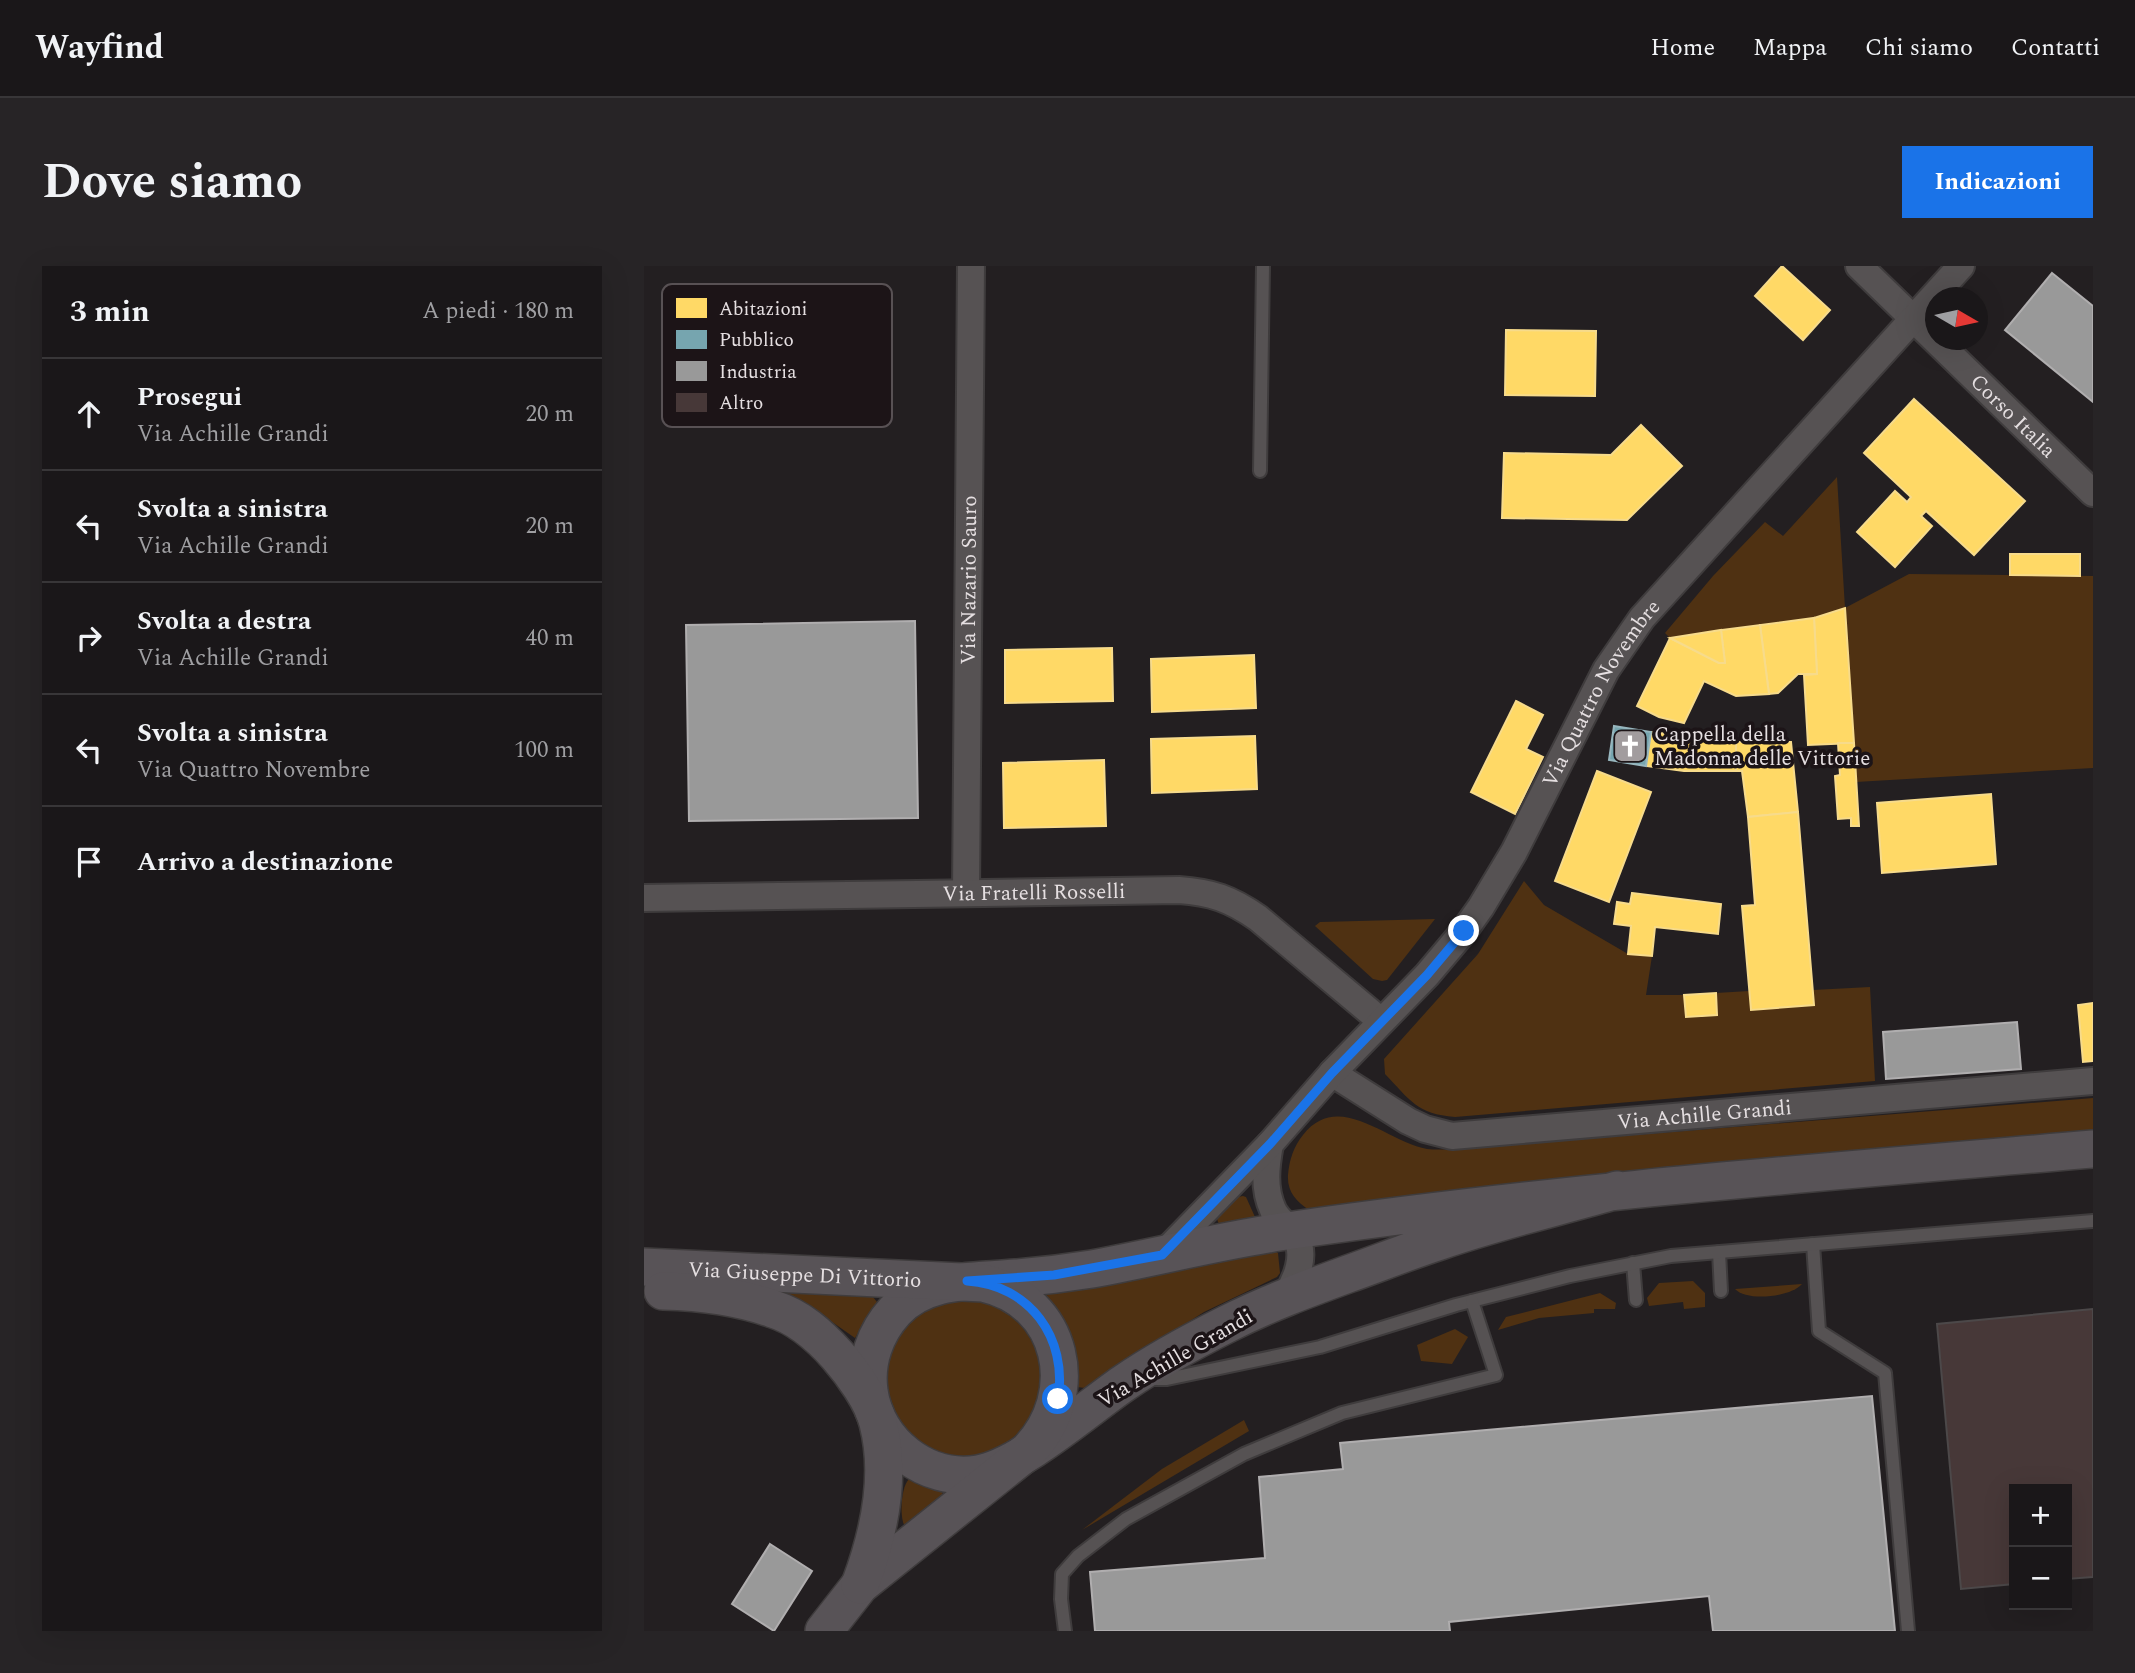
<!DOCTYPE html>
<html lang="it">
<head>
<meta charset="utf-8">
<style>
  :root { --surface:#1a1719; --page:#272426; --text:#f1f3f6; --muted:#9f9fa2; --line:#383638; --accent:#1a73e8 }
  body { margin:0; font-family:Spectral,serif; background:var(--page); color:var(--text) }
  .controls { position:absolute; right:21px; bottom:21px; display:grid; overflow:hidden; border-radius:0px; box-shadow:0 7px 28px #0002 }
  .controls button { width:63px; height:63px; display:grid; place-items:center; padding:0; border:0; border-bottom:2px solid var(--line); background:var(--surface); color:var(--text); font:35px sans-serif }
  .compass { position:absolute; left:1281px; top:21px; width:63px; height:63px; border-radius:50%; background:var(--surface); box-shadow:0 7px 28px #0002; rotate:99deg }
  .stop { position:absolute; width:21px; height:21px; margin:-16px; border:5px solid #1a73e8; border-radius:50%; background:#fff }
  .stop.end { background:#1a73e8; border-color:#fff; box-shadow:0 2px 7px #0008 }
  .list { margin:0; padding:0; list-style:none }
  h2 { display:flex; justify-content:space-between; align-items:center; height:91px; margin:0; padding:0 28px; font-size:30px }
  h2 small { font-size:23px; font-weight:400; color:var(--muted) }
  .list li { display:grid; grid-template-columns:46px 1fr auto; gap:21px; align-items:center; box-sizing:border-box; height:112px; padding:0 28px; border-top:2px solid var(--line) }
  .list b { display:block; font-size:26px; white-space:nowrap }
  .list p { margin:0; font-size:23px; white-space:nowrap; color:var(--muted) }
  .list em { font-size:23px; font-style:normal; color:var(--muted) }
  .icon { flex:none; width:38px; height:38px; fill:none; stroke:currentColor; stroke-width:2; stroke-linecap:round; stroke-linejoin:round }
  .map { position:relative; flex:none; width:1449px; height:1365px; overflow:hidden; border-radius:0px }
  header { display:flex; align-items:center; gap:42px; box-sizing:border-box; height:98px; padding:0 35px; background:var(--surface); border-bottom:2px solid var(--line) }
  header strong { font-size:33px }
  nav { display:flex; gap:38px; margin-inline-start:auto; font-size:24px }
  .intro { display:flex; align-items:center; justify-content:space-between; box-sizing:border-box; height:168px; padding:0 42px }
  h1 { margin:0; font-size:49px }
  .button { padding:18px 32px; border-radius:0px; background:var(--accent); color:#fff; font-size:24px; font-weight:700 }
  main { display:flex; gap:42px; padding:0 42px }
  aside { flex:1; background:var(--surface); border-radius:0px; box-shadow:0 7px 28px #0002 }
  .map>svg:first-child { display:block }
  .green { fill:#4f3112 }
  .homes { fill:#ffd966; stroke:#f7db8b; stroke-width:2 }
  .public { fill:#76a5af; stroke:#97b6be; stroke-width:2 }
  .industry { fill:#999; stroke:#b0aeaf; stroke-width:2 }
  .building { fill:#473838; stroke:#4c4849; stroke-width:2 }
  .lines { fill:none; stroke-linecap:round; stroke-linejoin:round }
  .lane-casing { stroke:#3f3c3d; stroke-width:16 }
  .street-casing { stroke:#3f3c3d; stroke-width:30 }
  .secondary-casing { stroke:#3f3c3d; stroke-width:40 }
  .lane { stroke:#565253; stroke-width:12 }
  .street { stroke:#565253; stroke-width:26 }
  .secondary { stroke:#585357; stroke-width:37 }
  .route { stroke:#1a73e8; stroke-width:9 }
  .labels { text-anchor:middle; stroke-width:7; stroke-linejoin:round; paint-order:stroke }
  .street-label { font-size:21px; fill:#e5dfe1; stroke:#1c1417 }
  .poi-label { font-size:21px; fill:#e5dfe1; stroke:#1c1417; text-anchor:start }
  .key { fill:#1c1417; stroke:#585154; stroke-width:2 }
  .key-label { font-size:19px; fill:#e5dfe1 }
</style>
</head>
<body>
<header>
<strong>Wayfind</strong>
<nav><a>Home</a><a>Mappa</a><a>Chi siamo</a><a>Contatti</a></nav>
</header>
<div class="intro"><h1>Dove siamo</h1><a class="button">Indicazioni</a></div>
<main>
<aside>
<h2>3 min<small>A piedi · 180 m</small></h2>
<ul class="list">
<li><svg class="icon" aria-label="ahead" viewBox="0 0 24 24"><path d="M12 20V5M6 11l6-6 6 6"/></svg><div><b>Prosegui</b><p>Via Achille Grandi</p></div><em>20 m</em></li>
<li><svg class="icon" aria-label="left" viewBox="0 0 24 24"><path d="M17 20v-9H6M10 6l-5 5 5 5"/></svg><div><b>Svolta a sinistra</b><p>Via Achille Grandi</p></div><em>20 m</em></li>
<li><svg class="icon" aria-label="right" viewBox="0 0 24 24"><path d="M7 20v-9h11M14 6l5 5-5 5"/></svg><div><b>Svolta a destra</b><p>Via Achille Grandi</p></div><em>40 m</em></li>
<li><svg class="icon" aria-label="left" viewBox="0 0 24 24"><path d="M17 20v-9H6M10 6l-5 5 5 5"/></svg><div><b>Svolta a sinistra</b><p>Via Quattro Novembre</p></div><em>100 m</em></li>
<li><svg class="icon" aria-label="arrive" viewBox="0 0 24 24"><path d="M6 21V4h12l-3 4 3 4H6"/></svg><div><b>Arrivo a destinazione</b></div></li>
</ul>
</aside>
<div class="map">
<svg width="1449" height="1365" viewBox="0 0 1449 1365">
  <rect width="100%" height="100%" fill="#231f21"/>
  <g class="green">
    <path d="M1193,211L1201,342L1265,308L1449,310V502L1212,516L1201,342L1170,352L1026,372L1021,367L1069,310L1121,256L1139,270Z"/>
    <path d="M880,615L900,639L984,688L1008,690L1002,729H1040L1042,751L1073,749L1072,727L1105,725L1107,744L1169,724L1226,721L1231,815L811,851C773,848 766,834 741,808L740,793L834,688Z"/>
    <path d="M791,653L743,714L738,715L729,713L671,660L676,656Z"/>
    <path d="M1449,832V867L665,944C652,935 643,926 644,909C645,894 650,880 659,869C695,823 744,877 783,883C790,884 798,883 805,884Z"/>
    <path d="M599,930L602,931L611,951L608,955L576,961L573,953L594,931Z"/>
    <path d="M629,984L634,987L636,1007L633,1011L560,1046L441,1122L433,1121L426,1069L402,1031L403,1025Z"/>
    <path d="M95,1015L229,1031L233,1036L211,1072L168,1042Z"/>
    <path d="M1049,1015L1061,1027V1041L1040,1043L1039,1036L1005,1040L1003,1032L1015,1017Z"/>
    <path d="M1158,1018C1147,1031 1103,1036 1091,1023Z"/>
    <path d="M956,1027L972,1037L971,1043H950V1047L895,1052L854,1064L862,1051Z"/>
    <circle cx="319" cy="1112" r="78"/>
    <path d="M811,1063L824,1071L808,1098L777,1095L773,1079Z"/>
    <path d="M600,1154L605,1165L438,1264L518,1203Z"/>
    <path d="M265,1213L298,1223L299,1233L261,1261C255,1251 257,1221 265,1213Z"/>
  </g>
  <g class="homes">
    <path d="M1138,0L1186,44L1159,74L1111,30Z"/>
    <path d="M862,64L952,65L951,130L861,129Z"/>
    <path d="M1270,133L1381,235L1330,289L1282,245L1277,250L1288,260L1251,301L1213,266L1251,225L1263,236L1267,231L1220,187Z"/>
    <path d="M997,159L1038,200L983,254L858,252L860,187L967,189Z"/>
    <path d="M1366,288H1436V310L1366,309Z"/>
    <path d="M1201,342L1210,477L1164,479L1160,409L1173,408L1170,352Z"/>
    <path d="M1170,352L1173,408H1154L1134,427L1125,428L1116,359Z"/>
    <path d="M1116,359L1125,428L1092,430L1060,415L1040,457L1015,451L993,440L1026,372L1075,397H1081L1077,364Z"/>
    <path d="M1077,364L1081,397H1075L1026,372Z"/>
    <path d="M468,382L469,435L361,437V384Z"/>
    <path d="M610,389L612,442L508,446L507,393Z"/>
    <path d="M872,435L899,449L882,483L899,491L871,548L827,526Z"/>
    <path d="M1007,466L1092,476V505H1040L1002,500Z"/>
    <path d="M611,470L613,523L508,527L507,473Z"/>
    <path d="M1092,476H1147L1154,546L1104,551L1098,505H1092Z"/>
    <path d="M1194,477H1210L1215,560H1207V552L1194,553L1191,510L1196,509Z"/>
    <path d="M460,494L462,560L360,562L359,497Z"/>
    <path d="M953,505L1007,526L965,636L911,615Z"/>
    <path d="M1347,528L1352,598L1238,607L1233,537Z"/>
    <path d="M1154,546L1170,739L1107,744L1098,640L1111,639L1104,551Z"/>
    <path d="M988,627L1077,638L1074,668L1011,661L1008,690L984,688L987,660L970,658L973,636L986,638Z"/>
    <path d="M1072,727L1073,749L1042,751L1040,729Z"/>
    <path d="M1449,737V795L1439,796L1434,739Z"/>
  </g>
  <path class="public" d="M970,460L1007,466L1002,500L965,494Z"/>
  <g class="industry">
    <path d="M1408,7L1449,40V136L1361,64Z"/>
    <path d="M271,355L274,552L45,555L42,359Z"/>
    <path d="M1373,756L1377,803L1242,813L1239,766Z"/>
    <path d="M1228,1130L1251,1365H1069L1065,1330L805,1356L806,1365H451L446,1306L621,1292L615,1211L699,1203L696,1177Z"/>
    <path d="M126,1278L168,1305L130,1365L88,1338Z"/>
  </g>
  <path class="building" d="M1449,1043V1311L1423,1313V1223H1370V1318L1317,1323L1293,1058Z"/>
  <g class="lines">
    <g class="lane-casing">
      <g id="lane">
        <path d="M616,205L619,0"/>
        <path d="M1169,978L1175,1065L1241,1107L1264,1365"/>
        <path d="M1075,986L1077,1025"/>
        <path d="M989,997L992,1034"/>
        <path d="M507,1113H523L676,1081L812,1039L926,1010L1027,990L1449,955"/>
        <path d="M421,1365L417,1333L418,1308L434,1290L482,1253L600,1188L698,1147L852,1109L828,1035"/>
      </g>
    </g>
    <g class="street-casing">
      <g id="street">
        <path id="s1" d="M1215,0L1449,227"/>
        <path id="s2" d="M322,627L327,0"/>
        <path id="s3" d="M0,632L535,624C567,626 587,633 614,652L737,755"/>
        <path id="s4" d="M688,807L764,855L781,863L808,870L1449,815"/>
        <path d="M626,878C622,900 619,922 629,944C634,955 644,959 650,969C664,987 652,1015 641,1031"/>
        <path id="s5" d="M518,989L626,878L688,807L783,709L820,665L837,641L870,586L962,404L998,352L1317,0"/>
      </g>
    </g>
    <g class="secondary-casing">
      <g id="secondary">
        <path d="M973,924C914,941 854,955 796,975C765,985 735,997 704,1008C663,1023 622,1038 583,1058C549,1075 512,1095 480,1117C442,1143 377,1201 334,1208C282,1216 232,1177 225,1125C221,1096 231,1067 251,1045C283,1011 329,1016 372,1012C398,1010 423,1007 448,1003C515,991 582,973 650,964C915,926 1182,906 1449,883"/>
        <path id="s6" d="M0,1001L339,1017C420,1035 439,1128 384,1185L216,1319L180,1365"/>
        <path d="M19,1025C56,1026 93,1030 129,1043C155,1051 175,1069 193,1089C208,1106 229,1135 234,1157C248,1211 235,1268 216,1319"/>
      </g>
    </g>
    <use href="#lane" class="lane"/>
    <use href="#street" class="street"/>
    <use href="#secondary" class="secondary"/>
  </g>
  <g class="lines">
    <path class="route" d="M414,1133C424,1072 386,1019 323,1015L410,1009L518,989L626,878L688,807L783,709L820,665"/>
  </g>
  <defs>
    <g id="church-square" transform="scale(1.75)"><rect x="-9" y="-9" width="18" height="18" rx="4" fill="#a19c9e" stroke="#1c1417"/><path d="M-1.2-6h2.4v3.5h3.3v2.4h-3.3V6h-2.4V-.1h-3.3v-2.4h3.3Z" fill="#fff"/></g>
  </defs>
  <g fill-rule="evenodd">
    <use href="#church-square" x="986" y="480"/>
  </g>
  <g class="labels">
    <g class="street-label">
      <text dy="7" stroke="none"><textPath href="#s1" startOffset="215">Corso Italia</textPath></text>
      <text dy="7" stroke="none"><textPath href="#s2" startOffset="313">Via Nazario Sauro</textPath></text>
      <text dy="7" stroke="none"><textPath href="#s5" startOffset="718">Via Quattro Novembre</textPath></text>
      <text dy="7" stroke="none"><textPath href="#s3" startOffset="390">Via Fratelli Rosselli</textPath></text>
      <text dy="7" stroke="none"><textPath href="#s4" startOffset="390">Via Achille Grandi</textPath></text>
      <text dy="7" stroke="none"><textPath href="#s6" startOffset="161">Via Giuseppe Di Vittorio</textPath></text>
      <text transform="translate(531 1092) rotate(-30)" y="7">Via Achille Grandi</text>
    </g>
    <g class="poi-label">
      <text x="1010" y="475">Cappella della<tspan x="1010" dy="24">Madonna delle Vittorie</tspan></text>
    </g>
  </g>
  <rect x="18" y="18" width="230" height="143" rx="10" class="key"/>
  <rect x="32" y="32" width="31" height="20" fill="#ffd966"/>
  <rect x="32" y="64" width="31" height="19" fill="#76a5af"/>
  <rect x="32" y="95" width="31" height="20" fill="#999"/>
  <rect x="32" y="127" width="31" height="19" fill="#473838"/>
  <g class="key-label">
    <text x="75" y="49">Abitazioni</text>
    <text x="75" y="80">Pubblico</text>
    <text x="75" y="112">Industria</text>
    <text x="75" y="143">Altro</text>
  </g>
</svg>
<div class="controls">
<button>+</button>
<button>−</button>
</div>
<svg class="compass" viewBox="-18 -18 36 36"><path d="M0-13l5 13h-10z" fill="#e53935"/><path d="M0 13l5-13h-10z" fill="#9f9fa2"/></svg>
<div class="stop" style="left:414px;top:1133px"></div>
<div class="stop end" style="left:820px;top:665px"></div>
</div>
</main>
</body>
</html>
